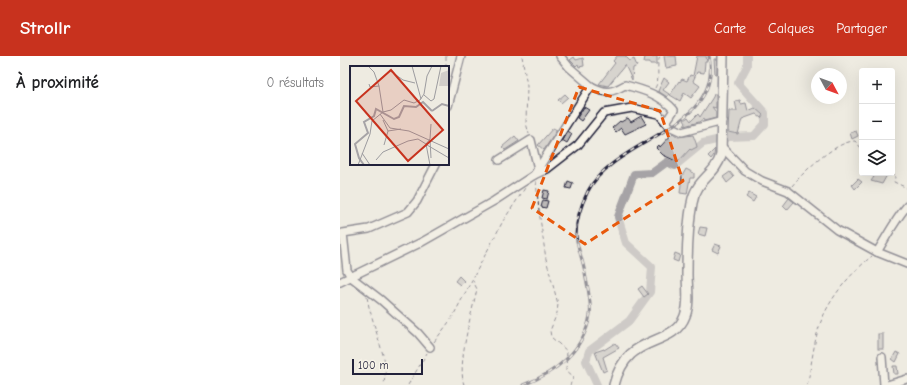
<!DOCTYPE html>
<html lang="fr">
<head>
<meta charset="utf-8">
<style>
  :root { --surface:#fff; --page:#f2f2f2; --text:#202124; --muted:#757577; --line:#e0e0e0; --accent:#c8321e }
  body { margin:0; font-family:"Comic Neue",sans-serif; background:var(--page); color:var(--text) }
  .controls { position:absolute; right:12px; top:12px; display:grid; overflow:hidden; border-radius:4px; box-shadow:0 4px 16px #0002 }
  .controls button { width:36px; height:36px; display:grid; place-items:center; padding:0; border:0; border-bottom:1px solid var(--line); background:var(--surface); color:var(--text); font:20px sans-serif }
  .compass { position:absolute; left:471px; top:12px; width:36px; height:36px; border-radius:50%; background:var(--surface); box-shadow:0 4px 16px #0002; rotate:131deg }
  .scale { position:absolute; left:12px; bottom:10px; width:71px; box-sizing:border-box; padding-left:4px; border:2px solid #22223b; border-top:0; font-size:11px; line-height:14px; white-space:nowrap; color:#22223b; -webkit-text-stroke:3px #f7f3e8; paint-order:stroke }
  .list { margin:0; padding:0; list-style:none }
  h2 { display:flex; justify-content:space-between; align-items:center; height:52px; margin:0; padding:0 16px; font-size:17px }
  h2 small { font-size:13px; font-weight:400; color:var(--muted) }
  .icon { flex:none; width:22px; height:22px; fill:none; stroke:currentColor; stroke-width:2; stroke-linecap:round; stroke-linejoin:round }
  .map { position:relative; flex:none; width:567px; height:329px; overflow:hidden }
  header { display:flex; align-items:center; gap:24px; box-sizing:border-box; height:56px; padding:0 20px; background:var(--accent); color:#fff }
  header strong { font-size:19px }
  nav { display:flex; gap:22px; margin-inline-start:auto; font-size:14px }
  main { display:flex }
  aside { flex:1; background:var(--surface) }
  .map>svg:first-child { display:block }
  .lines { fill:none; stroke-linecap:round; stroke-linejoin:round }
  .river { stroke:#a6a3a6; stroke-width:8 }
  .building { fill:#bbb8b7; stroke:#22223b }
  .minor-casing { stroke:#22223b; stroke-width:10 }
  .major-casing { stroke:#22223b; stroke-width:12 }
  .path { stroke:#22223b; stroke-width:1; stroke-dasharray:4 3; stroke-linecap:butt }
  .minor { stroke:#f7f3e8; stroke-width:7 }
  .major { stroke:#f7f3e8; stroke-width:9 }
  .rail-casing { stroke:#22223b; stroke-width:3 }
  .rail { stroke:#f7f3e8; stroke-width:1.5; stroke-dasharray:4.5; stroke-linecap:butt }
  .marked { fill:none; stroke:#e8590c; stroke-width:3; stroke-dasharray:8 5; stroke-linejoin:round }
  .inset-river { fill:none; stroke:#a6a3a6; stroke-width:2 }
  .inset-road { fill:none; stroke:#9c9b9f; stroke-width:1 }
  .view { fill:#c8321e; fill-opacity:0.15; stroke:#c8321e; stroke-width:2 }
  .inset-edge { fill:none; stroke:#22223b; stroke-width:2 }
</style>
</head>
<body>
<header>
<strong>Strollr</strong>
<nav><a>Carte</a><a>Calques</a><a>Partager</a></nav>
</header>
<main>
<aside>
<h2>À proximité<small>0 résultats</small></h2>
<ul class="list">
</ul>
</aside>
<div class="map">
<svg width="567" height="329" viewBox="0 0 567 329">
  <rect width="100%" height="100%" fill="#eeebe1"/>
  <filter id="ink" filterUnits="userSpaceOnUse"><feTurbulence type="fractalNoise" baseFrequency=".025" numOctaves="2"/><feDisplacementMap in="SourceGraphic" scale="8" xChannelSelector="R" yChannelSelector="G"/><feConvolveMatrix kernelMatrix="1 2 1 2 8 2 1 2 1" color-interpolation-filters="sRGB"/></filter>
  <g filter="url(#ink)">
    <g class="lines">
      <path class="river" d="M257,329L246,305L249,295L289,265L310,236L312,211L286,187L278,161L294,118L312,117L327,106L335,110L363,87L389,81L414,80L425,68V57L398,27L407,10V0"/>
    </g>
    <g class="building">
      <path d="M277,0H285L290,5L294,3L297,10L293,12L292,24L285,9L268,30L259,28L275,7L273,5Z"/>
      <path d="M317,0V8H310V6H304L305,1Z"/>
      <path d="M324,0H336L337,10L326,12Z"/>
      <path d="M357,0H366L367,6H365L364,17L357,16L353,25L360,30L351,42L344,37L340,45L330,39L339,25L340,26L342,23L347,25L350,19L353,20Z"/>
      <path d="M234,1L236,4L243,2L244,10L239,11L238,8L236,10L230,4Z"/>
      <path d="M374,3H377V18H375Z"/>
      <path d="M324,22L329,26L323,34L329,38L327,41L318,35Z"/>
      <path d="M225,38L228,41L221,47L218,44Z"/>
      <path d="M374,38H376V52L372,51L376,56V62L364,65L363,63L359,66L344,70L346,67L344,64L348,61L351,65L358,58L360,61L373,41Z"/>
      <path d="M400,44L401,48L406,47L408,55L415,52L423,59L421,62L416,58L402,63L398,78L388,76L389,55H397L395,45Z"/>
      <path d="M244,51L249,54L241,65L237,62Z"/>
      <path d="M301,60L306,68L285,78L281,72L276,76L272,72L280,65L281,66L288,62L291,66Z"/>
      <path d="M213,72L217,74L204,94L198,89Z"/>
      <path d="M228,75L232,78L227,87L222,84Z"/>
      <path d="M516,75L518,80L512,83L510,77Z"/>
      <path d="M333,77L338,81L353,79L356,87L357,91L351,94L350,93L338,106L323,99L316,92L319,89L320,91Z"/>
      <path d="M175,80L179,85L165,94L162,91Z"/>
      <path d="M375,93L374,99L371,103L368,100Z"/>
      <path d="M346,113L354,117V122H350L347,138L340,137L342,120Z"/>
      <path d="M390,116L394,121L387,127L383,121Z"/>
      <path d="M529,117H537L541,119L545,117L547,119L542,128L531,125L534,121Z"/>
      <path d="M518,123L522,126L515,133L512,129Z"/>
      <path d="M228,125L233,127L231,133L226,132Z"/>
      <path d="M204,134L209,135L207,143L202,142Z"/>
      <path d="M409,137L416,141L413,146L406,141Z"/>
      <path d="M449,142L454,146L447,154L443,150Z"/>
      <path d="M203,144L208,145L206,152L201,151Z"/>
      <path d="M360,171L367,172L365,180L358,178Z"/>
      <path d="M375,188L381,190L378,197L372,194Z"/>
      <path d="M335,197L340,199L338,206L333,204Z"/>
      <path d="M119,220L124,225L120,229L115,225Z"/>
      <path d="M302,230L308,238L304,241L298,233Z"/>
      <rect x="538" y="278" width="5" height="15"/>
      <path d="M275,287L279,292L263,301L267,314L263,316L255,296L264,293V294Z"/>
      <path d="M556,296L560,298L556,306L552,303Z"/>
      <path d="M553,310H557L558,318H554Z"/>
    </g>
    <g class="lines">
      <g class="minor-casing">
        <g id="minor">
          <path d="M220,0L229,11L251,30"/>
          <path d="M108,50L121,0"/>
          <path d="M383,92L405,115L422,125L448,135L497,174L537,196C547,180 555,164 567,150"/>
          <path d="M159,104L191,84L198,113"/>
          <path d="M194,119L251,30C266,38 271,37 285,29C304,34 321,39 334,54L326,66"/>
          <path d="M537,196L567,208"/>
          <path d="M0,226L82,186L154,145L194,119L207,113L238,89L264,57L292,52L319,58L329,70L342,76L383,65"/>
          <path d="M90,291L78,277L41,244L11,221L7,214L3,177L29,173L68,156L77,145L96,108"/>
          <path d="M542,301L544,329"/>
          <path d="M547,329L567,323"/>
        </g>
      </g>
      <g class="major-casing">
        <path id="major" d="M274,329C277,317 281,307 291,298C308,282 336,284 345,260C350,247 347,231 347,218C347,196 348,168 352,147C356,123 375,120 381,99L383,0"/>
      </g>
      <g class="path">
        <path d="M106,0V11"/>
        <path d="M182,0L187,30L186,67L189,78"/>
        <path d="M315,32C321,22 315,10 320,0"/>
        <path d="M552,112L555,121L554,126L567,132"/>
        <path d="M196,125L199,155L206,203L218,248L217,257L210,275L211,281L227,295L226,314L234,321L230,329"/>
        <path d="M452,130C463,116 496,85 515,85L522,93"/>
        <path d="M27,241L29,251L46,309L44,329"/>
        <path d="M94,286L112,262L163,165L185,132"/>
        <path d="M68,329L87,297"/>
        <path d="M124,329C117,307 132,256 137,233L133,225"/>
        <path d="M467,329C472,309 473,288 480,268C490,241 510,218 532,200"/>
      </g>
      <use href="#minor" class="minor"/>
      <use href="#major" class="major"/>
      <g class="rail-casing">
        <path id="rail" d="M183,329C215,317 244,295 250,259C252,248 247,228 245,217C243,204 237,191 236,179C236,163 241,149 248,135C275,82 384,73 369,0"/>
      </g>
      <use href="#rail" class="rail"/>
    </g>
  </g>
  <path d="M0 0H567V329H0ZM239,31L320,55L343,125L245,188L192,152Z" fill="#eeebe1" fill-opacity=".55" fill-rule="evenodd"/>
  <path class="marked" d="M239,31L320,55L343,125L245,188L192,152Z"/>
  <g transform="translate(10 10)">
    <rect width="99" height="99" fill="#eeebe1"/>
    <path d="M99,4V20H89L91,7Z" fill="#d1cdc9"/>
    <path class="inset-river" d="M82,45L92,38L99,40M14,99L9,92L5,78L18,67L14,56L24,50L26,43L44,53L49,51L54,40L66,41L73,36L82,45"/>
    <path class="inset-road" d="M18,0L24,6L29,20M62,0L71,33M39,4L53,14L65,17M19,18L20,21L29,20L33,46M74,29L81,35L84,33L91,0M30,48L40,62L59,65L99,83M33,54L38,65L51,63M80,74L81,92M76,78L80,99M34,79L38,65M77,79L99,92M12,87L20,99M26,94L33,86L58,75L68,73L76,78L80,73L81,58M8,99L20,68L22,55L33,46L41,44L54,34L64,37L70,34L74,28L77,10L82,0"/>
    <path class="view" d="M41,4L93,64L58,95L6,35Z"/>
    <rect width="99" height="99" class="inset-edge"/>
  </g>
</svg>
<div class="controls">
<button>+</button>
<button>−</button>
<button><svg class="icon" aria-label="layers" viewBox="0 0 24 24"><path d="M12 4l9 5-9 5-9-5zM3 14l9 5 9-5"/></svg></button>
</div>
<svg class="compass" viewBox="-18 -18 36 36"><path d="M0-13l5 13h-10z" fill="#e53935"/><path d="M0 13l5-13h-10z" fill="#757577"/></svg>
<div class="scale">100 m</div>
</div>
</main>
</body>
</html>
